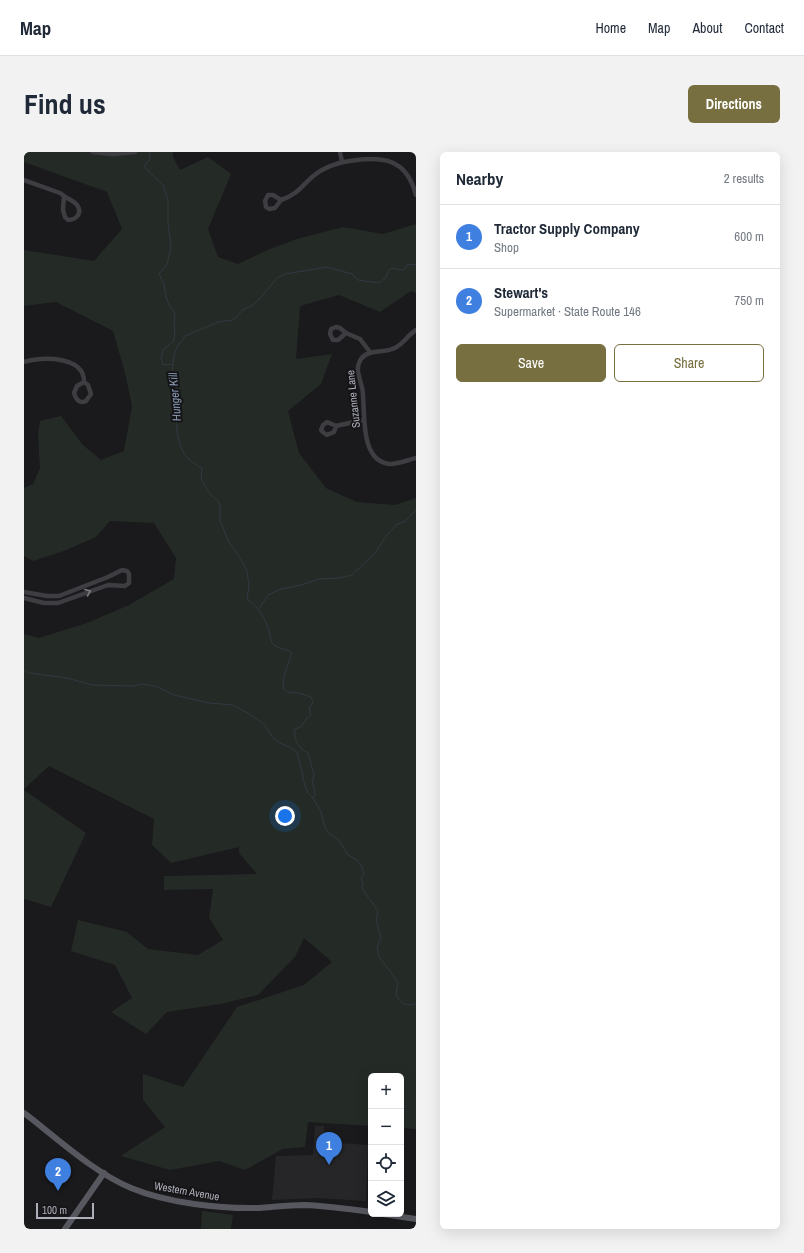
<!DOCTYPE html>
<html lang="en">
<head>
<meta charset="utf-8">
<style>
  :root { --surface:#fff; --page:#f2f2f3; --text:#1f2937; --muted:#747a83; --line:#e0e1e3; --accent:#776f40 }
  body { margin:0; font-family:"Archivo Narrow",sans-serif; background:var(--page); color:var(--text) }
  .controls { position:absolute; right:12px; bottom:12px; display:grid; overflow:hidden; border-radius:6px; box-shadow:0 4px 16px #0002 }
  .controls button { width:36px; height:36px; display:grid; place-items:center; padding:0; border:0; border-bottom:1px solid var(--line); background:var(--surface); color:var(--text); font:20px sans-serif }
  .scale { position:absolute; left:12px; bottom:10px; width:58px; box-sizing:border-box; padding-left:4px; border:2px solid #adafba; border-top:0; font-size:11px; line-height:14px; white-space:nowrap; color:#adafba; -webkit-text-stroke:3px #151416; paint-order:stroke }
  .you { position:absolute; left:261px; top:664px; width:14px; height:14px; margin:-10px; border:3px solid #fff; border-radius:50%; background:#1a73e8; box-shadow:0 0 0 6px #1a73e833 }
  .badge { display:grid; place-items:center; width:26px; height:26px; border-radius:50%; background:var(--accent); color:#fff; font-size:13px; font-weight:700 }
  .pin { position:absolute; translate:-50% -33px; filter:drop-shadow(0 1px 2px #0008) }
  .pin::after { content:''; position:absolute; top:21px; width:14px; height:12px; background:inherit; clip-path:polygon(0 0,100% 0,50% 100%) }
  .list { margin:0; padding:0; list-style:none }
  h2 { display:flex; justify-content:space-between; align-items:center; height:52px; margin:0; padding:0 16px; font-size:17px }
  h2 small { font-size:13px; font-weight:400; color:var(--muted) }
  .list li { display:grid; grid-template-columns:26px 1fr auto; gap:12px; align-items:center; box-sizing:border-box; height:64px; padding:0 16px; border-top:1px solid var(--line) }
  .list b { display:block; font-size:15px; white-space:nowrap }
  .list p { margin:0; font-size:13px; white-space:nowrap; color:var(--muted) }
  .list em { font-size:13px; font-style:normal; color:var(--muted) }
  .actions { display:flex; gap:8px; padding:12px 16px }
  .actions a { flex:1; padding:9px 0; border:1px solid var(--accent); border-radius:6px; text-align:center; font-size:14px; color:var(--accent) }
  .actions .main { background:var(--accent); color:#fff }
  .icon { flex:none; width:22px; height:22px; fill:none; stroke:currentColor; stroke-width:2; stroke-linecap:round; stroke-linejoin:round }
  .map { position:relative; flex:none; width:392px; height:1077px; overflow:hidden; border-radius:6px }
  header { display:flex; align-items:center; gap:24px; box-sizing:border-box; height:56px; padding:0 20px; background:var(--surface); border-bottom:1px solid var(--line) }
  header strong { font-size:19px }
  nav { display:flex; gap:22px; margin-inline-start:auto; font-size:14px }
  .intro { display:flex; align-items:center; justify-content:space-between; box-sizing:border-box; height:96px; padding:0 24px }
  h1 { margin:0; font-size:28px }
  .button { padding:10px 18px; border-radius:6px; background:var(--accent); color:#fff; font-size:14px; font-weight:700 }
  main { display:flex; gap:24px; padding:0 24px }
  aside { flex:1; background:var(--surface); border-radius:6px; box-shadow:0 4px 16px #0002 }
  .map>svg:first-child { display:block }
  .built { fill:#262628 }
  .green { fill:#242b26 }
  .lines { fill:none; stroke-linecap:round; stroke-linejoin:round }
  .stream { stroke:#323840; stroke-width:1 }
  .minor { stroke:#3d3d42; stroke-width:4.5 }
  .major { stroke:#57585f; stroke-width:6 }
  .oneway { stroke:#7b7c84 }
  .labels { text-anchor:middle; stroke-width:4; stroke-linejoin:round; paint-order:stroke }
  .street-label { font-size:11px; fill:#adafba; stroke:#151416 }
  .water-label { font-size:12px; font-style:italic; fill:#8898b1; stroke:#151416 }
</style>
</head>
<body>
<header>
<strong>Map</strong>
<nav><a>Home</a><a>Map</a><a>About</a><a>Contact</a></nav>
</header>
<div class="intro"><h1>Find us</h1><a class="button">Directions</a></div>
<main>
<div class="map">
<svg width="392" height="1077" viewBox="0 0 392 1077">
  <rect width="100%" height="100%" fill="#1a191b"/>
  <path class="built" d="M291,974H300V990L344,993L342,1049L294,1046L248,1048L252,1004L289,1003Z"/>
  <g class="green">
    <path d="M0,0H149V5L156,18L184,5L207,22L184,77L194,105L214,112L246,97L273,87L319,75L359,82L392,72V141L387,139L356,160L315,143L276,154L272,207L308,202L297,232L264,259L275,301L302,336L333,350L371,353L392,346V977L377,976V924H347V974L284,970L281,995L259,997L221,1018L195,1009L146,1018L97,1004L141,975L119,948V922L159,935L213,855L280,833L308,810L280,786L271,805L234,843L196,852L143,860L122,882L87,860L108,846L91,813L47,799L54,768L103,780L124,797L174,803L199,788L185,766L189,737L140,738V724L233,722L215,701V695L147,711L128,693L130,667L25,614L0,637V482L15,486L63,471L105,453L150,427L152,406L130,371L86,369L72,385L40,399L9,409L0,404V336L9,332L16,316L14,283L16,269L37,264L59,293L77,308L100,299L108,254L101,221L89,179L32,150L0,154V98L70,109L98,77L83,40L0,10Z"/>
    <path d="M0,638L62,681L27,755L0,747Z"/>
    <path d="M178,1059L209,1063L207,1077H177Z"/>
  </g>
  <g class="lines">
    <g class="stream">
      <path d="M126,0L125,9L121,12V16L139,33L144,48V72L147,95L143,113L135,122L140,132L142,145L145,153L149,158L151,163L150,174L151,181L150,189L139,198L137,207L139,213L149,212L147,228L154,250H150V252C154,263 152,268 153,279C156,299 161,307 178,316L177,326L185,341L194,349L196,354V368L204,389L215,404L223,419L225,434L223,447C236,457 239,463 245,478C246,482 246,487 248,491C252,497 262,496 268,501L260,524L259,537L263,540L275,541L287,545L289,550L285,557L287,563L283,566L277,575L271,577C269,587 275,597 284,601L289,619L290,623L288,629L291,639V644L289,646L297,660L301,676L307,683L314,687L324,703L333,708L338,715L340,723L337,726L339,733L338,736C343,745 349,751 354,759C351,767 354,778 357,785L353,795L355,805L374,830L372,843C379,853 380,854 392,852"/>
      <path d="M149,211L150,203L153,195L161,184L194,170L209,168L220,157L228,154L238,144L253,126L261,122L303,115L328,122L334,128L355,131L362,125L365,118L370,116L375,118L381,117L384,112L392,113"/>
      <path d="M235,457L244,443L257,437L277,433L295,427L315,426L328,423L351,401L360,387L372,373L381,369L392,358"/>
      <path d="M0,518L6,521L43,526L68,533L109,534L118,532L131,534L150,543L163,546L185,551L209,553L227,563L240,572L249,586L254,590L270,597L274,603L281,634L284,641L289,646"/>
    </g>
    <g class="minor">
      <path d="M69,0L88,2L111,0"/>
      <path d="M316,0L318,10"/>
      <path d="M0,28L36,41L40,44"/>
      <path d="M244,43H249L257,48L251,56L245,57L242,55L241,49Z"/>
      <path d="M40,44C44,47 50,49 53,53C59,61 52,68 44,68L41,65L39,58Z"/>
      <path d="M257,48C277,42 281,27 298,18C315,8 359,1 376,15C385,22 389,32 392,43"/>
      <path d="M312,175L316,176L322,181L314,188H309L306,182L307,177Z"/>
      <path d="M392,178C383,183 379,194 368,197C358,201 344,197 337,207C329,219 339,230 339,243C341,263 336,312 368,312C376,311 384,308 392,306"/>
      <path d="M322,181L336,187L346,200"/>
      <path d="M0,210C17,204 61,204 60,230"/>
      <path d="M60,230L64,233L67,242L62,249C56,252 52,248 50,241L53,234Z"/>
      <path d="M303,270L312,274L310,280L303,283L300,281L297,278L299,273Z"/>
      <path d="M312,274L339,268"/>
      <path d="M0,440L23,444H35L84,425L98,418L103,419L105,422V431L101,434L84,433L34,451H20L0,446"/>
    </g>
    <g class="major">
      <path d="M0,961C33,986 69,1020 107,1036C143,1051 196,1057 235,1056C250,1055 265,1053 281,1053C303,1054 325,1057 347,1060"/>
      <path d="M359,1062L392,1067"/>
      <path d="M41,1077L80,1021"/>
    </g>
  </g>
  <defs><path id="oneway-chevron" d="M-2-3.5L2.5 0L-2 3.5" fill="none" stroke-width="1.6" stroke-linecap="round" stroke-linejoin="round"/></defs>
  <use class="oneway" href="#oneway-chevron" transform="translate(64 440) rotate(-21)"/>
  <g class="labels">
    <g class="street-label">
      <text transform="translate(329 247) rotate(-96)" y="4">Suzanne Lane</text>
      <text transform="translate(163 1039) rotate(10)" y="4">Western Avenue</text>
    </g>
    <g class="water-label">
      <text transform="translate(151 245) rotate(-95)" y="4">Hunger Kill</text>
    </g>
  </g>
</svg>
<div class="controls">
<button>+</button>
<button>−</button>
<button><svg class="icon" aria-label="locate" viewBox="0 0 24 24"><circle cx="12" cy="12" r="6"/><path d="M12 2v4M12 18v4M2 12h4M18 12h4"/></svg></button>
<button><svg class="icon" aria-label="layers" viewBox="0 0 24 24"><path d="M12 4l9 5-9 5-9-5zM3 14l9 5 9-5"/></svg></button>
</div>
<div class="scale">100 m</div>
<div class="you"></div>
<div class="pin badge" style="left:305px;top:1013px;background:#3f7fe0">1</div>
<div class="pin badge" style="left:34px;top:1039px;background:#3f7fe0">2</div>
</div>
<aside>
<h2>Nearby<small>2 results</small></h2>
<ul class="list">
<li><span class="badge" style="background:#3f7fe0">1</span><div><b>Tractor Supply Company</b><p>Shop</p></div><em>600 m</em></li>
<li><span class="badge" style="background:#3f7fe0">2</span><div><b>Stewart's</b><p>Supermarket · State Route 146</p></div><em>750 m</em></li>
</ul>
<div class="actions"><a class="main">Save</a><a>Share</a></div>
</aside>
</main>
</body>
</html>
